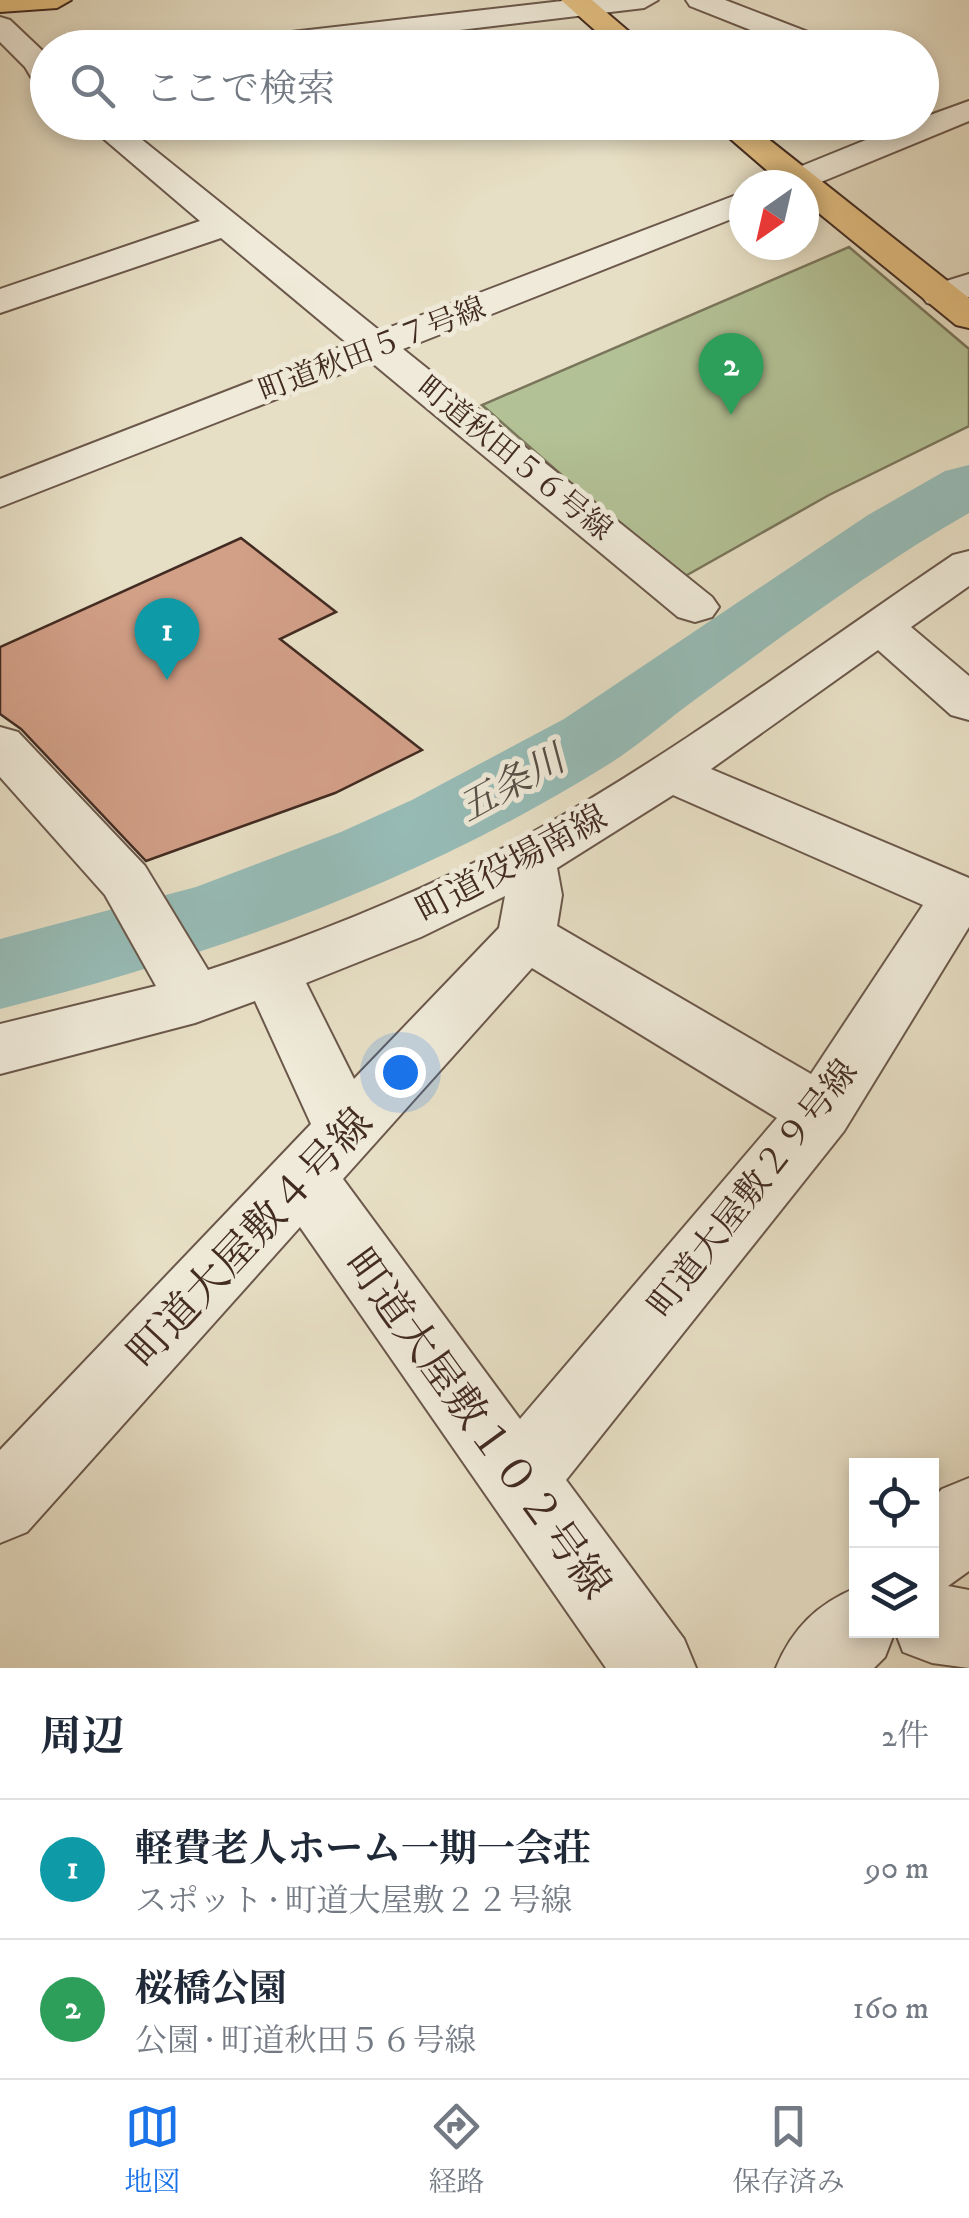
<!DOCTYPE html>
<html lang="ja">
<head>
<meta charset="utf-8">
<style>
  :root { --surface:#fff; --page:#f6f6f7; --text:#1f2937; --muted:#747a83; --line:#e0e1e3; --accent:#1a73e8 }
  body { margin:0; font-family:"IM FELL DW Pica","Noto Serif JP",serif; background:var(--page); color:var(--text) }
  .controls { position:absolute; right:30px; bottom:30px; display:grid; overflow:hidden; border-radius:0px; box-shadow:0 5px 15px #0003 }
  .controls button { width:90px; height:90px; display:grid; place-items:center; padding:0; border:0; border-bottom:2px solid var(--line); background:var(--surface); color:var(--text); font:50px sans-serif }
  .compass { position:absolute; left:729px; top:170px; width:90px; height:90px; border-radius:50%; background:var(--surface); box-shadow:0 5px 15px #0003; rotate:214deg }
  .you { position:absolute; left:400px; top:1072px; width:35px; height:35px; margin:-25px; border:8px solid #fff; border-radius:50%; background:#1a73e8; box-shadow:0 0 0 15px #1a73e833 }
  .badge { display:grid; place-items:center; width:65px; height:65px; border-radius:50%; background:var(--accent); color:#fff; font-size:32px; font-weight:700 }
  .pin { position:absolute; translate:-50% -82px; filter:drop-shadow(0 2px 5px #0008) }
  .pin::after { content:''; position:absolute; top:52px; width:35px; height:30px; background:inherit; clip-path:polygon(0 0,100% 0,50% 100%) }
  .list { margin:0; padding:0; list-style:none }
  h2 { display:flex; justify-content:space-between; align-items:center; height:130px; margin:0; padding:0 40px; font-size:42px }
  h2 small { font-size:32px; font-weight:400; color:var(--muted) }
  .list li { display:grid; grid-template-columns:65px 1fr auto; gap:30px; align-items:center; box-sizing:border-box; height:140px; padding:0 40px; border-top:2px solid var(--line) }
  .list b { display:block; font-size:38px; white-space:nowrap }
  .list p { margin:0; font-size:32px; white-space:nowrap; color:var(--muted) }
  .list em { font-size:32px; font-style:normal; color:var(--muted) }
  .icon { flex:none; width:55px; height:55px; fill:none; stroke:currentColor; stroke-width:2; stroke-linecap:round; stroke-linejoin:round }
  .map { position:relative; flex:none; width:969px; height:1668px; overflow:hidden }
  .search { position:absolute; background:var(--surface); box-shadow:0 5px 15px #0003; left:30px; right:30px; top:30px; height:110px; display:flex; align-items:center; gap:25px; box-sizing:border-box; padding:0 35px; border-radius:55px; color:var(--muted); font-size:38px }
  .sheet { height:410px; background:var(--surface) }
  nav { display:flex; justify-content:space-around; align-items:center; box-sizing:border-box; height:140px; border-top:2px solid var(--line); background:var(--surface); font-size:28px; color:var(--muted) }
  nav a { display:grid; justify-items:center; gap:5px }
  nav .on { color:var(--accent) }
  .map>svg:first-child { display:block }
  .green { fill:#b3c296; stroke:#7a765c; stroke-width:2.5 }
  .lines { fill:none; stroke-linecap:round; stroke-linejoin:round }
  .river { fill:#97bcb7; fill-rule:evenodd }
  .building { fill:#d29f87; stroke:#422b22; stroke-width:2.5 }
  .minor-casing { stroke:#6b584b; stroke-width:4 }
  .major-casing { stroke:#422b22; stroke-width:4 }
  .minor { fill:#efead9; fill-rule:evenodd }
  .major { fill:#e4c082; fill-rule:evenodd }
  .labels { text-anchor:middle; stroke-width:10; stroke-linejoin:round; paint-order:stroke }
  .far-street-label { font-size:30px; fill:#422b22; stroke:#efead9 }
  .street-label { font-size:35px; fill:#422b22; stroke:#efead9 }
  .water-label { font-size:38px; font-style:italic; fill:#574f47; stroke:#efead9 }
  .near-street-label { font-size:42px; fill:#422b22; stroke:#efead9 }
</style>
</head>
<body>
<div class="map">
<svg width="969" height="1668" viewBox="0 0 969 1668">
  <rect width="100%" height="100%" fill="#e7dfc5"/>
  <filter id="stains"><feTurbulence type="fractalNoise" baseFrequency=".002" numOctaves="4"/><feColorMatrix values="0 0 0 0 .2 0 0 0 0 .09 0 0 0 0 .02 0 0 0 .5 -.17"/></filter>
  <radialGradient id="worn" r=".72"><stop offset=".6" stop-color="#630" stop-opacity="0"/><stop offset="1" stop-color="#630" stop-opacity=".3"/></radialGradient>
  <path class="green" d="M849,247L969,349V426L829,495L680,579L482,405Z"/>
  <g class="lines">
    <path class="river" d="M969,465V513C875,567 788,632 700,696C669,718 641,744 609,764C420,882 215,955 0,1009V939L196,887L341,832L412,800L564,719L868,515L945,471Z"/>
  </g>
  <path class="building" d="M241,538L336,612L280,639L422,750L335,793L146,861L21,729L0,714V647Z"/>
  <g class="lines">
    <g class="minor-casing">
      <g id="minor">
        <path d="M571,0H658L644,8L309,48H215L229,39Z"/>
        <path d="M686,0H725L834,42L838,48H796L690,6Z"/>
        <path d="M0,17L10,20L48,56V90L37,87L25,67L0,42Z"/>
        <path d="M969,101V121L804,189V185H767L772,178L910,122H922V118Z"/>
        <path d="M84,122H120L380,331L744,192V214L403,349L712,597L719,607L712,617L695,622L678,617L371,362L0,507V479L348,344L221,238L0,313V289L200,221Z"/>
        <path d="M969,274V297L940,306L927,303L921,295L927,287Z"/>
        <path d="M969,551V586L911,627L969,676V720L951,715L878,650L711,769L969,878V927L844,1131L566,1480L684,1639L696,1668H606L300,1227L27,1532L0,1543V1450L311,1124L255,1001L195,1023L0,1074V1024L156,986L105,895L0,777V727L18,732L145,866L208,970C321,933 432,888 535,831C680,750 815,648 953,555ZM673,795L923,905L811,1074L557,926L562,895L557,868ZM505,896L499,928L354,1079L306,983L421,937ZM532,968L777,1118L520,1419L343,1179Z"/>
        <path d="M969,1478V1571L948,1586L969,1590V1668L932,1663L903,1652L895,1631L885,1657L874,1668H776C792,1629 817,1604 856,1588V1630H932V1499L942,1489Z"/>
      </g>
    </g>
    <g class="major-casing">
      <g id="major">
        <path d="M0,0H71L57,8L0,12Z"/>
        <path d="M561,0H592L648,48H615Z"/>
        <path d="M711,122H747L969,298V328L956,325L804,201V185H784Z"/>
      </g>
    </g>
    <use href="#minor" class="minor"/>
    <use href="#major" class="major"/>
  </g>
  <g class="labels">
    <g class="far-street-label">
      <text transform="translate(372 349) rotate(-21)" y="10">町道秋田５７号線</text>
      <text transform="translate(515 458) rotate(39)" y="10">町道秋田５６号線</text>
    </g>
    <g class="street-label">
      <text transform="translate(511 863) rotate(-28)" y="12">町道役場南線</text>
      <text transform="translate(752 1188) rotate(-52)" y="12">町道大屋敷２９号線</text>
    </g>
    <g class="water-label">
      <text transform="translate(511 783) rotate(-29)" y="13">五条川</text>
    </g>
    <g class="near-street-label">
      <text transform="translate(249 1237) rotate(-47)" y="15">町道大屋敷４号線</text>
      <text transform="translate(479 1423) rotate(54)" y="15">町道大屋敷１０２号線</text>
    </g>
  </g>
  <rect width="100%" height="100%" filter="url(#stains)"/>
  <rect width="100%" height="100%" fill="url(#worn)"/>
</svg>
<div class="controls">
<button><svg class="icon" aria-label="locate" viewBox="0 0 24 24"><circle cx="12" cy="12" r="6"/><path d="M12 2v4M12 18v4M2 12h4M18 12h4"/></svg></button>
<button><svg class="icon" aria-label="layers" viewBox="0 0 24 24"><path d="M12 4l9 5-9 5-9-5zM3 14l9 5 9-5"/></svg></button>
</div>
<svg class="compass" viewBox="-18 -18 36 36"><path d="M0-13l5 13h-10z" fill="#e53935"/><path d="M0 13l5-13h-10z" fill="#747a83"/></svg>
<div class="you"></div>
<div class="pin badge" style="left:167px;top:680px;background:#0f9aa8">1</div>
<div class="pin badge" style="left:731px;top:415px;background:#2e9e5b">2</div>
<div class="search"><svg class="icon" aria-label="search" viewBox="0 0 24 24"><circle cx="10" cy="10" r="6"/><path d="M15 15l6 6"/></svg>ここで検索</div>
</div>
<section class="sheet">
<h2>周辺<small>2件</small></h2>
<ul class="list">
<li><span class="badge" style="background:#0f9aa8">1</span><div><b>軽費老人ホーム一期一会荘</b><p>スポット · 町道大屋敷２２号線</p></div><em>90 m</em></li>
<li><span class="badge" style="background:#2e9e5b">2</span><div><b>桜橋公園</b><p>公園 · 町道秋田５６号線</p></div><em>160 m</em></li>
</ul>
</section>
<nav>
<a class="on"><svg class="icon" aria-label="map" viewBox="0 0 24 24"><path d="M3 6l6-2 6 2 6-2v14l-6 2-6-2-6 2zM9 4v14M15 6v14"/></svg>地図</a>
<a><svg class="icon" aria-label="directions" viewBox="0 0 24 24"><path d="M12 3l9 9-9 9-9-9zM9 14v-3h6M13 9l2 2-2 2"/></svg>経路</a>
<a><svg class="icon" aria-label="saved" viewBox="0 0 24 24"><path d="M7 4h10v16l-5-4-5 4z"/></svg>保存済み</a>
</nav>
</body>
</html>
